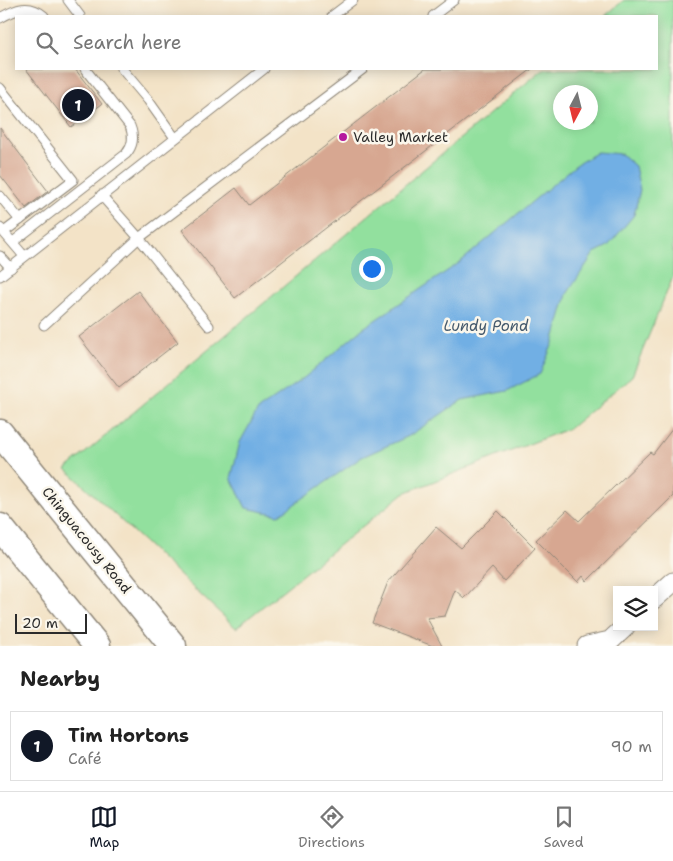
<!DOCTYPE html>
<html lang="en">
<head>
<meta charset="utf-8">
<style>
  :root { --surface:#fff; --page:#f6f6f6; --text:#222; --muted:#767676; --line:#e0e0e0; --accent:#111827 }
  body { margin:0; font-family:"Shantell Sans",sans-serif; background:var(--page); color:var(--text) }
  .controls { position:absolute; right:15px; bottom:15px; display:grid; overflow:hidden; border-radius:0px; box-shadow:0 2px 12px #0003 }
  .controls button { width:45px; height:45px; display:grid; place-items:center; padding:0; border:0; border-bottom:1px solid var(--line); background:var(--surface); color:var(--text); font:25px sans-serif }
  .compass { position:absolute; left:553px; top:85px; width:45px; height:45px; border-radius:50%; background:var(--surface); box-shadow:0 2px 12px #0003; rotate:187deg }
  .scale { position:absolute; left:15px; bottom:12px; width:72px; box-sizing:border-box; padding-left:5px; border:2px solid #2b2b2b; border-top:0; font-size:14px; line-height:18px; white-space:nowrap; color:#2b2b2b; -webkit-text-stroke:4px #fbf7ec; paint-order:stroke }
  .you { position:absolute; left:371px; top:268px; width:18px; height:18px; margin:-12px; border:4px solid #fff; border-radius:50%; background:#1a73e8; box-shadow:0 0 0 8px #1a73e833 }
  .badge { display:grid; place-items:center; width:32px; height:32px; border-radius:50%; background:var(--accent); color:#fff; font-size:16px; font-weight:700 }
  .pin { position:absolute; translate:-50% -50%; border:2px solid #fff; box-shadow:0 1px 5px #0006 }
  .list { margin:0; padding:0; list-style:none }
  h2 { display:flex; justify-content:space-between; align-items:center; height:65px; margin:0; padding:0 20px; font-size:21px }
  h2 small { font-size:16px; font-weight:400; color:var(--muted) }
  .list li { display:grid; grid-template-columns:32px 1fr auto; gap:15px; align-items:center; box-sizing:border-box; height:70px; margin:0 10px 10px; padding:0 10px; border:1px solid var(--line); border-radius:0px }
  .list b { display:block; font-size:19px; white-space:nowrap }
  .list p { margin:0; font-size:16px; white-space:nowrap; color:var(--muted) }
  .list em { font-size:16px; font-style:normal; color:var(--muted) }
  .icon { flex:none; width:28px; height:28px; fill:none; stroke:currentColor; stroke-width:2; stroke-linecap:round; stroke-linejoin:round }
  .map { position:relative; flex:none; width:673px; height:646px; overflow:hidden }
  .search { position:absolute; background:var(--surface); box-shadow:0 2px 12px #0003; left:15px; right:15px; top:15px; height:55px; display:flex; align-items:center; gap:12px; box-sizing:border-box; padding:0 18px; border-radius:0px; color:var(--muted); font-size:19px }
  .sheet { height:145px; background:var(--surface) }
  nav { display:flex; justify-content:space-around; align-items:center; box-sizing:border-box; height:70px; border-top:1px solid var(--line); background:var(--surface); font-size:14px; color:var(--muted) }
  nav a { display:grid; justify-items:center; gap:2px }
  nav .on { color:var(--accent) }
  .map>svg:first-child { display:block }
  .green { fill:#92e09e; stroke:#5e8664; fill-rule:evenodd }
  .water { fill:#71afe4; stroke:#4e6d88 }
  .building { fill:#d7a791 }
  .lines { fill:none; stroke-linecap:round; stroke-linejoin:round }
  .lane-casing { stroke:#8f8779; stroke-width:11 }
  .street-casing { stroke:#8f8779; stroke-width:21 }
  .secondary-casing { stroke:#8f8779; stroke-width:29 }
  .lane { stroke:#fff; stroke-width:9 }
  .street { stroke:#fff; stroke-width:19 }
  .secondary { stroke:#fff; stroke-width:26 }
  .poi-dot { fill:#b5179e; stroke:#fbf7ec; stroke-width:2 }
  .labels { text-anchor:middle; stroke-width:5; stroke-linejoin:round; paint-order:stroke }
  .poi-label { font-size:14px; fill:#2b2b2b; stroke:#fbf7ec; text-anchor:start }
  .street-label { font-size:14px; fill:#2b2b2b; stroke:#fbf7ec }
  .water-label { font-size:15px; font-style:italic; fill:#44596c; stroke:#fbf7ec }
</style>
</head>
<body>
<div class="map">
<svg width="673" height="646" viewBox="0 0 673 646">
  <rect width="100%" height="100%" fill="#fbf7ec"/>
  <filter id="ink" filterUnits="userSpaceOnUse"><feTurbulence type="fractalNoise" baseFrequency=".02" numOctaves="2"/><feDisplacementMap in="SourceGraphic" scale="10" xChannelSelector="R" yChannelSelector="G"/><feConvolveMatrix kernelMatrix="1 2 1 2 8 2 1 2 1" color-interpolation-filters="sRGB"/></filter>
  <filter id="wash" filterUnits="userSpaceOnUse"><feTurbulence type="fractalNoise" baseFrequency=".0096" numOctaves="4" result="noise"/><feDisplacementMap in="SourceGraphic" scale="20" xChannelSelector="R" yChannelSelector="G"/><feGaussianBlur stdDeviation="1.12" result="paint"/><feColorMatrix in="noise" values="0 0 0 0 0 0 0 0 0 0 0 0 0 0 0 0 0 1.4 0 .05"/><feComposite in="paint" operator="in"/></filter>
  <g filter="url(#wash)">
    <rect width="100%" height="100%" fill="#f3e3c7"/>
    <path class="green" d="M624,0H673V277L632,376L570,428L404,493L236,628L66,469L543,69H657V16H605ZM560,92H590V122H560Z"/>
    <path class="water" d="M597,152L621,154L635,166L640,190L634,215L608,246L594,253L567,294L553,343L540,374L507,391L462,400L409,436L362,457L279,515L246,508L231,478L240,442L258,410L305,377L362,329L459,263L576,165Z"/>
    <g id="blocks">
      <g class="building">
        <path d="M26,69H75L102,104L71,127Z"/>
        <path d="M425,69H532L235,298L182,230L236,188L249,205Z"/>
        <path d="M0,128L48,191L26,208L0,175Z"/>
        <path d="M138,291L178,342L119,388L79,337Z"/>
        <path d="M673,428V496L587,581L583,576L578,582L536,540L567,510L579,521L650,452L653,454Z"/>
        <path d="M498,511L535,548L504,581L492,568L466,596L464,598L455,590L445,616L427,618L442,646H433L372,623L388,582L436,527L461,548Z"/>
      </g>
    </g>
  </g>
  <g filter="url(#ink)">
    <use href="#blocks" fill-opacity="0" stroke="#8f8779" stroke-width="1"/>
    <g class="lines">
      <g class="lane-casing">
        <g id="lane">
          <path d="M68,0L80,16"/>
          <path d="M332,16L353,0"/>
          <path d="M433,16L454,0"/>
          <path d="M0,18C16,9 29,3 44,16"/>
          <path d="M122,69L148,100L175,138"/>
          <path d="M0,88L73,180L4,232"/>
          <path d="M101,195L139,238L209,326"/>
          <path d="M0,196L20,220"/>
          <path d="M0,228L24,256"/>
          <path d="M13,242L126,154C134,145 134,136 130,126L85,69"/>
          <path d="M0,256L11,268"/>
          <path d="M0,276L264,69"/>
          <path d="M44,325L139,238L363,69"/>
        </g>
      </g>
      <g class="street-casing">
        <g id="street">
          <path d="M654,599L673,582"/>
          <path d="M587,646L610,641L625,627"/>
        </g>
      </g>
      <g class="secondary-casing">
        <g id="secondary">
          <path d="M0,433L173,646"/>
          <path d="M0,527L97,646"/>
        </g>
      </g>
      <use href="#lane" class="lane"/>
      <use href="#street" class="street"/>
      <use href="#secondary" class="secondary"/>
    </g>
  </g>
  <circle class="poi-dot" cx="343" cy="137" r="5"/>
  <g class="labels">
    <g class="poi-label">
      <text x="353" y="142">Valley Market</text>
    </g>
    <g class="street-label">
      <text transform="translate(87 540) rotate(51)" y="5">Chinguacousy Road</text>
    </g>
    <g class="water-label">
      <text x="486" y="331">Lundy Pond</text>
    </g>
  </g>
</svg>
<div class="controls">
<button><svg class="icon" aria-label="layers" viewBox="0 0 24 24"><path d="M12 4l9 5-9 5-9-5zM3 14l9 5 9-5"/></svg></button>
</div>
<svg class="compass" viewBox="-18 -18 36 36"><path d="M0-13l5 13h-10z" fill="#e53935"/><path d="M0 13l5-13h-10z" fill="#767676"/></svg>
<div class="scale">20 m</div>
<div class="you"></div>
<div class="pin badge" style="left:78px;top:105px">1</div>
<div class="search"><svg class="icon" aria-label="search" viewBox="0 0 24 24"><circle cx="10" cy="10" r="6"/><path d="M15 15l6 6"/></svg>Search here</div>
</div>
<section class="sheet">
<h2>Nearby<small></small></h2>
<ul class="list">
<li><span class="badge">1</span><div><b>Tim Hortons</b><p>Café</p></div><em>90 m</em></li>
</ul>
</section>
<nav>
<a class="on"><svg class="icon" aria-label="map" viewBox="0 0 24 24"><path d="M3 6l6-2 6 2 6-2v14l-6 2-6-2-6 2zM9 4v14M15 6v14"/></svg>Map</a>
<a><svg class="icon" aria-label="directions" viewBox="0 0 24 24"><path d="M12 3l9 9-9 9-9-9zM9 14v-3h6M13 9l2 2-2 2"/></svg>Directions</a>
<a><svg class="icon" aria-label="saved" viewBox="0 0 24 24"><path d="M7 4h10v16l-5-4-5 4z"/></svg>Saved</a>
</nav>
</body>
</html>
